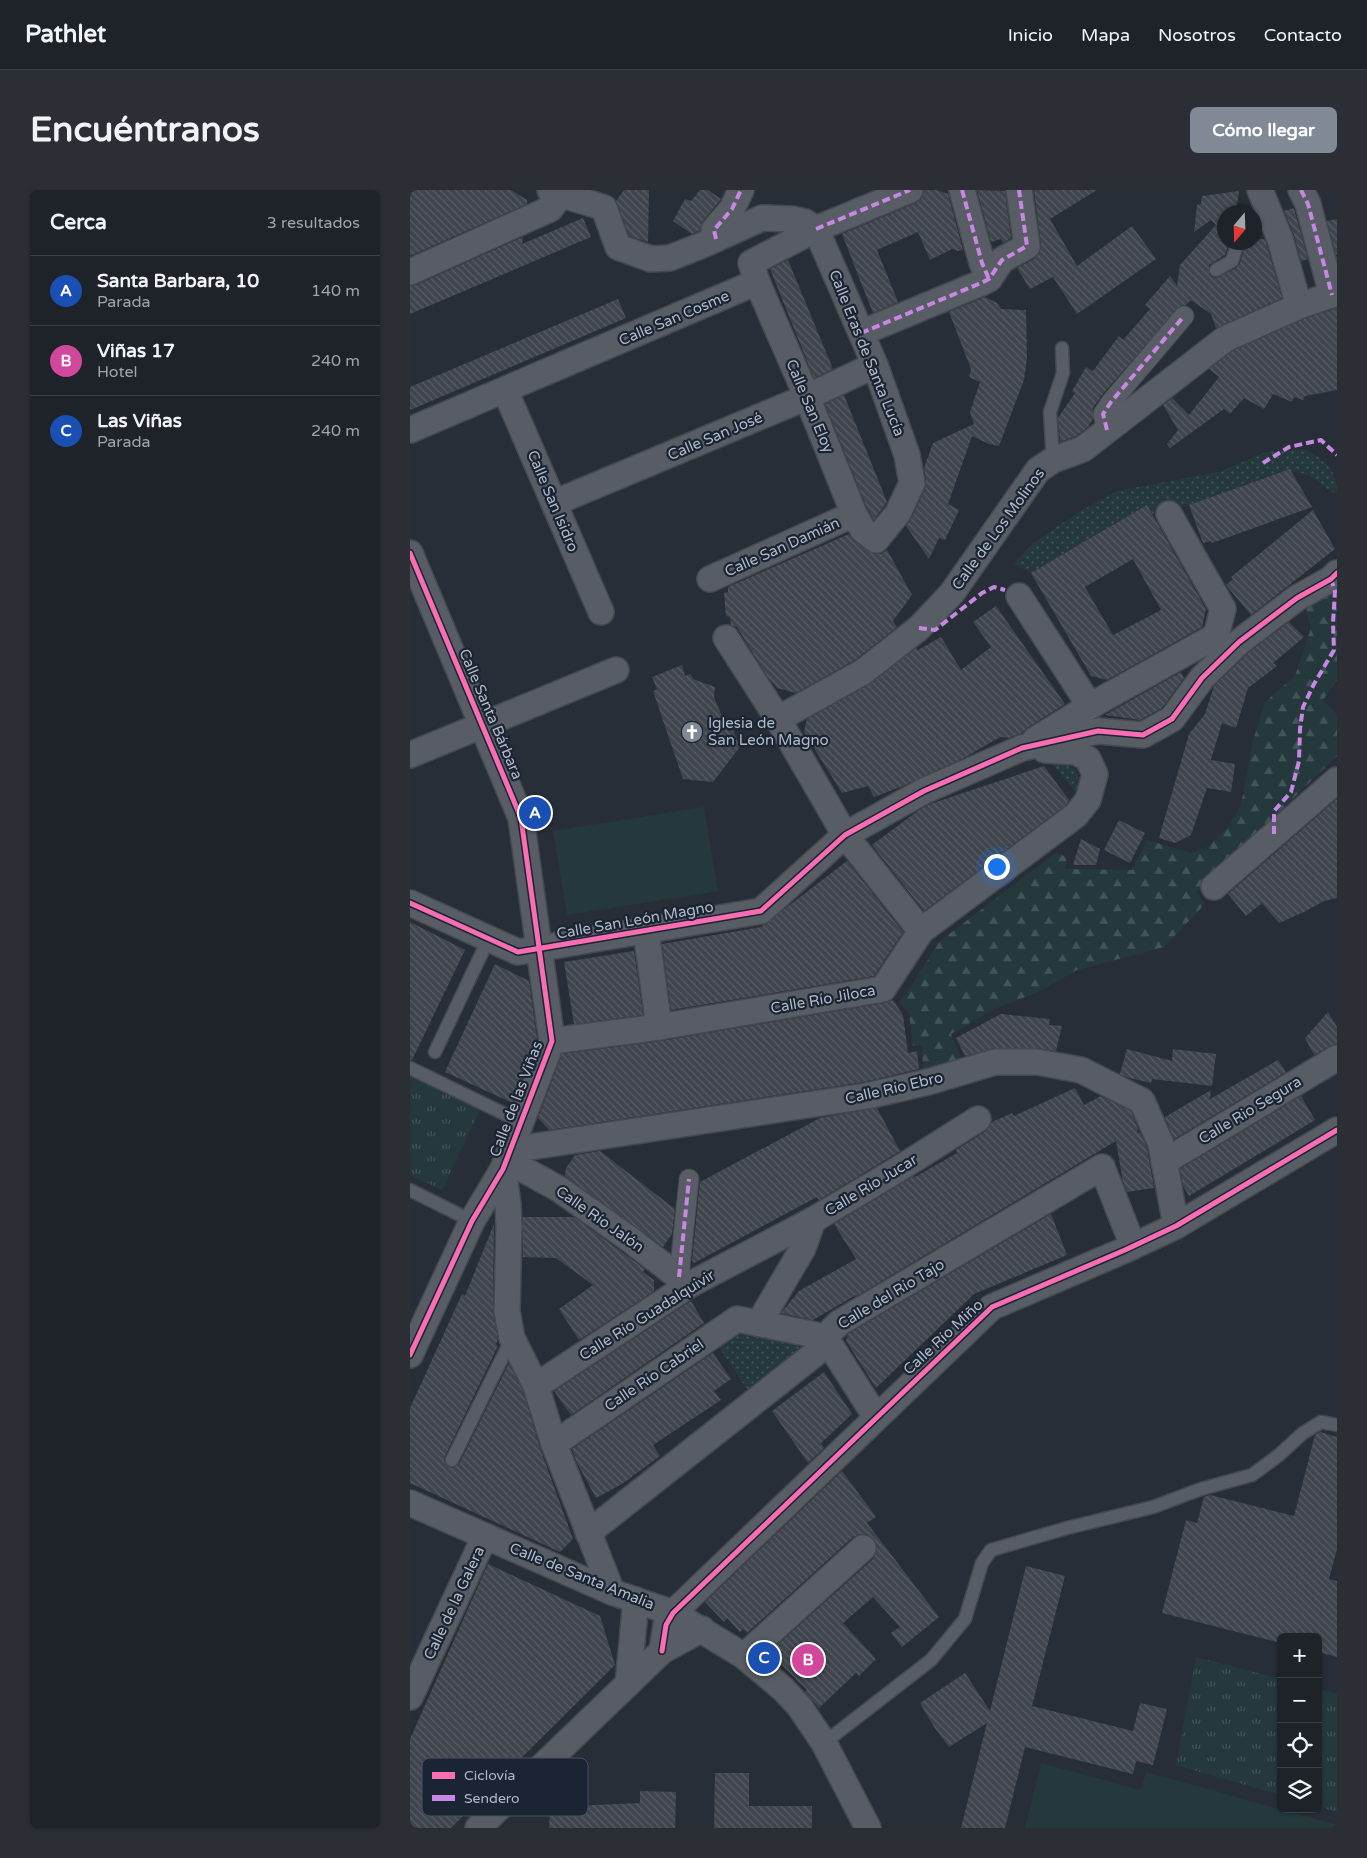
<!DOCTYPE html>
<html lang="es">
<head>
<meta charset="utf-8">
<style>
  :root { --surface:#1e2229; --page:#2b2f35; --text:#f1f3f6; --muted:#a1a4a8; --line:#3c3f46; --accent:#818996 }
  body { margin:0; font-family:"Varela Round",sans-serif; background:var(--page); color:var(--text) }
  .controls { position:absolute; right:15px; bottom:15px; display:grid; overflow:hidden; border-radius:8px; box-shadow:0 1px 4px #0004 }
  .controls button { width:45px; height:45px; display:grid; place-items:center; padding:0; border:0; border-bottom:1px solid var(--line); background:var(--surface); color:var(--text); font:25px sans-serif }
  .compass { position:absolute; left:807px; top:15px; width:45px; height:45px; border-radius:50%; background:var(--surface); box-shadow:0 1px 4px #0004; rotate:199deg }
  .you { position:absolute; left:586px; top:676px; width:18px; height:18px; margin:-12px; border:4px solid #fff; border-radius:50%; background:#1a73e8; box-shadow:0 0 0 8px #1a73e833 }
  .badge { display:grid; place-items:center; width:32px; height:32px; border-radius:50%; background:var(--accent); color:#fff; font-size:16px; font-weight:700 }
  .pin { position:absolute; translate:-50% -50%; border:2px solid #fff; box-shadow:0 1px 5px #0006 }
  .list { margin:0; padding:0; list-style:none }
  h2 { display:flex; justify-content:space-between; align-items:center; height:65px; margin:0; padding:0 20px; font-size:21px }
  h2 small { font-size:16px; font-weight:400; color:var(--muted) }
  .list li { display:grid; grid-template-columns:32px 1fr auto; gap:15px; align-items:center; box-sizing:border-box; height:70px; padding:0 20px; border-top:1px solid var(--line) }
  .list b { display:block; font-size:19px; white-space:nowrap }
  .list p { margin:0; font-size:16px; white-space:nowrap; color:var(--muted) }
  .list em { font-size:16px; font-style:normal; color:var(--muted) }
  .icon { flex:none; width:28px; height:28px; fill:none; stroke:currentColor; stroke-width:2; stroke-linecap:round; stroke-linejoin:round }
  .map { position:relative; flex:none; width:927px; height:1638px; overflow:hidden; border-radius:8px }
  header { display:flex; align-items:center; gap:30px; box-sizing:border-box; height:70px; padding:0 25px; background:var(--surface); border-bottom:1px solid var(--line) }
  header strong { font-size:24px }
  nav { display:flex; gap:28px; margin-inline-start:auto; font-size:18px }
  .intro { display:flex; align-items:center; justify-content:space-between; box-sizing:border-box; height:120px; padding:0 30px }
  h1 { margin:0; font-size:35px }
  .button { padding:12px 22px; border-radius:8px; background:var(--accent); color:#fff; font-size:18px; font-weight:700 }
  main { display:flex; gap:30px; padding:0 30px }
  aside { flex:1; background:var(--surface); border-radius:8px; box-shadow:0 1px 4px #0004 }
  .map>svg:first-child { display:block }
  .grass { fill:#25393d }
  .forest { fill:url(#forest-firs) }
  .park { fill:url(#park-tufts) }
  .garden { fill:url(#garden-dots) }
  .building { fill:url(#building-back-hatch); fill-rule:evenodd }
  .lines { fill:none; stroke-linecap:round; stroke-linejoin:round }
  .service-casing { stroke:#444950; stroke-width:15 }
  .pedestrian-casing { stroke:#444950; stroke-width:21 }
  .minor-casing { stroke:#444950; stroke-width:28 }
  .service { stroke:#585d65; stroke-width:12 }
  .pedestrian { stroke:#585d65; stroke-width:19 }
  .minor { stroke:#585d65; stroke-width:25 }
  .quiet { stroke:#c787e3; stroke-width:4; stroke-dasharray:8 4; stroke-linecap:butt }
  .cycleway-casing { stroke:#1b2432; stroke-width:8 }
  .cycleway { stroke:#f96db3; stroke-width:5 }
  .labels { text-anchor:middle; stroke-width:4.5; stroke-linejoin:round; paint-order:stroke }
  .street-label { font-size:15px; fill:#b1bac9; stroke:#1b2432 }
  .poi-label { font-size:15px; fill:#b1bac9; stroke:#1b2432; text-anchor:start }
  .key { fill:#1b2432; stroke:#48515f; stroke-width:1 }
  .key-label { font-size:14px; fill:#b1bac9 }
</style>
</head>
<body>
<header>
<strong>Pathlet</strong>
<nav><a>Inicio</a><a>Mapa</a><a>Nosotros</a><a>Contacto</a></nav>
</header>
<div class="intro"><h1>Encuéntranos</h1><a class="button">Cómo llegar</a></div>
<main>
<aside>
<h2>Cerca<small>3 resultados</small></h2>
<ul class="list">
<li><span class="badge" style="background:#1a4fb4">A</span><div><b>Santa Barbara, 10</b><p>Parada</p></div><em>140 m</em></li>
<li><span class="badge" style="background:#d1479c">B</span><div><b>Viñas 17</b><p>Hotel</p></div><em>240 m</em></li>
<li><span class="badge" style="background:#1a4fb4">C</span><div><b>Las Viñas</b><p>Parada</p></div><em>240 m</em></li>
</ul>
</aside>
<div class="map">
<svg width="927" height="1638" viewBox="0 0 927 1638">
  <defs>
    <pattern id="forest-firs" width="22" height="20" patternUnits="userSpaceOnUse" patternTransform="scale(1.25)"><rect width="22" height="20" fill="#25393d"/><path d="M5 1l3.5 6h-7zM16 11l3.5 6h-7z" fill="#425458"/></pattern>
    <pattern id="park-tufts" width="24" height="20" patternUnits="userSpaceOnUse" patternTransform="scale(1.25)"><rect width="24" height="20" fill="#25393d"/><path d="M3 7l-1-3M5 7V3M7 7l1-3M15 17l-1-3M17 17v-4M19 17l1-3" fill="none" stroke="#425458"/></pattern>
    <pattern id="garden-dots" width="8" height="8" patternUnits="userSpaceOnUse" patternTransform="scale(1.25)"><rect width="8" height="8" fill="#25393d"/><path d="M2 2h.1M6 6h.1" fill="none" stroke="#425458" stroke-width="1.8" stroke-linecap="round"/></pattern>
    <pattern id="building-back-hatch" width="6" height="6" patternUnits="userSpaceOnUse" patternTransform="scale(1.25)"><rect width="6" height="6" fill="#3f444d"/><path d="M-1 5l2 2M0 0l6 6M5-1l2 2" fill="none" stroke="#585d65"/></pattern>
  </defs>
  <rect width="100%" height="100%" fill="#282e37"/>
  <g class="grass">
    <path d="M294,617L308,701L157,725L143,641Z"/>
    <path d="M631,1573L731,1600L736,1582L927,1635V1638H615Z"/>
  </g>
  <path class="forest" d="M927,393V490L913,510L927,525V566L786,702L795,714L754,757L667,780L626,803L584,819L541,844L552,871L513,881L512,856H503L499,824L490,813L530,751L646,663L657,667L655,679L722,680L737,650L781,663L798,657L819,636L831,615L843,551L855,512L885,486L901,438L895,416Z"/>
  <g class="park">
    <path d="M0,884L71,918L32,1000L0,985Z"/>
    <path d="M786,1467L871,1489V1605L766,1575Z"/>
    <path d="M908,1499L927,1504V1622L908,1616Z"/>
  </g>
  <g class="garden">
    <path d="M894,259C915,269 927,280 927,304C919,301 917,298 910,293C901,284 888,282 876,280L779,315L743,325L737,315L621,383L604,374L621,355L667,323L707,301L809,282L856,262Z"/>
    <path d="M641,572C652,571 659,575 667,582L668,597L665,602Z"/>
    <path d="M332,1142L388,1156L391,1163L340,1204L309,1157Z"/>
  </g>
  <g class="building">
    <path d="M0,0H101L117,10V14L0,66Z"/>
    <path d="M214,0H239L238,52L219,46L206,11Z"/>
    <path d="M290,0H298L311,9L293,31L290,40L282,44L263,31L275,9L281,11Z"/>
    <path d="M514,0H527L538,4L553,60L548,61L542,59L520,70L508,42L467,60L488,112L463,123L432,44L506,13L512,8Z"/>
    <path d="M567,0L595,1L601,48L593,53L591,49L581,52Z"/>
    <path d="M624,0H687L640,29L667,76L722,36L746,69L667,124L643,87L620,99L607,78L624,69L630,62L631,54Z"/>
    <path d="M829,1L826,22H814V52H819L815,65L799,75V84L802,87L806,88L826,78L830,73L836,52H844V50L855,49L872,108L806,138L801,124L781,110L776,115L770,116L692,205L683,218V229L678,237L666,246L650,252L648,228L665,203L662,201L676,177L683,181L709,146L713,150L740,119L735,115L760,86L767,96L770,75L806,35L801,30L784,42L787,15L791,14L792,6Z"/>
    <path d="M884,18V19L898,69L891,71L884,45L874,21Z"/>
    <path d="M173,28L181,47L0,124V96L6,95L113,47L112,54Z"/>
    <path d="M927,29V64L926,65L917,31Z"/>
    <path d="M378,70L423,179L404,188L360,79Z"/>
    <path d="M575,107L587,113L591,119L616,120L617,168L614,190L589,256L579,254L562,246L538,314L549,320L535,350L529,348L519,369L496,336L501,329L515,299L516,290L514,278L523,253L564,234L560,222L570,192L559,187L561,179L539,122Z"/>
    <path d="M208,109L216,128L0,220V197Z"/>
    <path d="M927,118V200L895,206L893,210L884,207L882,212L863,204L854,219L834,208L820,224L814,219L760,258L757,254L768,240L753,215L762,208L779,225L809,187L799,179L822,161L894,129Z"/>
    <path d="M434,205L477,312L464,330L457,318L415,214Z"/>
    <path d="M880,279L902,317L802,353L801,351L793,353L779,315Z"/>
    <path d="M737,315L796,419L792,437L697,490L681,486L621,383ZM723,369L751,420L703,445L675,397Z"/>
    <path d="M903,320L925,359L841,425L816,395L823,389L821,387Z"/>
    <path d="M439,344L444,351L464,364H471L477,360L502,405L483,431L487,437L445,470L386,503L367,498L359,489L327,437L321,435L320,427L316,426L314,403L318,402V397Z"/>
    <path d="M586,416L655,514L617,538L612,543L599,548L590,547L554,568L493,596L464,607L458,596L432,603L394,542L397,529L460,494L506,458L508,460L531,447L551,480L581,457L563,432Z"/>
    <path d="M879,432L894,447L863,473L867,476L838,498L826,538L812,533L801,570L825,574L821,602L797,598L781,645L765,653L749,648L779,544L795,524L804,496L838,463Z"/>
    <path d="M272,475L275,486L280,484L283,489L305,497L304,507L318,541L323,540L330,557L303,592L273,589L243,501L247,499L242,487Z"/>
    <path d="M771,482L774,488L752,518L730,530L695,525Z"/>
    <path d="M634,576L659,610L656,615L514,721L462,655L509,620L520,614Z"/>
    <path d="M927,609V708L914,711L894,722L869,733L852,713L836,726L818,704Z"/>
    <path d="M709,630L735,643L720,673L694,660Z"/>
    <path d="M671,649L690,659L686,675H663Z"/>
    <path d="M437,671L493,742L464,786L261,820L252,754L351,737Z"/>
    <path d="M0,732L55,760L2,870H0Z"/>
    <path d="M224,761L233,825L164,834L154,772Z"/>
    <path d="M85,774L119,791L127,849L103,913L35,882Z"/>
    <path d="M483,810L493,825L498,863L507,861L509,879L454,892L139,940L128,928L152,864L251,851L475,813Z"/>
    <path d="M918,822L927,837V854L920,856L904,865L895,848Z"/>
    <path d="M591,824L640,829L639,835L652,836L646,861L627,858H585L555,866L546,848Z"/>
    <path d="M717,859L762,871L763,859L806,864L802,896L742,889L741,893L716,887L710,884Z"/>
    <path d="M868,870L876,882L764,949L755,927L801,900L800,909Z"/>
    <path d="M665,898L674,915L691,906L721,921L728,939L727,943L730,942L737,958L744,998L717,1002L713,992L706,951L445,1107L446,1105L403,1130L371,1123L389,1101L446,1069L424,1034L504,986L505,987L547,963L546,960L576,941L582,932L602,923L604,926Z"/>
    <path d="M891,906L905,930L779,1006L773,996L770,979Z"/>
    <path d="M467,918L490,961L409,1010L407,1007L284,1073L282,1070L290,992L410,928Z"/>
    <path d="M190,961L265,1019L262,1044L253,1057L155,986L156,978L165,965Z"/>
    <path d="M641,1024L657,1065L564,1104L466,1198L436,1151L438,1144Z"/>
    <path d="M113,1027H164L235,1079L233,1082L244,1090V1101L169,1150L149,1119L183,1095L146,1068L113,1067Z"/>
    <path d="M84,1034L83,1121L88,1149L86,1154L88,1156L35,1266L34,1271L39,1277L43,1278L49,1274L99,1173L113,1201L130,1258L163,1349L150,1362L0,1293V1218L52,1104L55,1106Z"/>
    <path d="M281,1111L294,1133L161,1225L144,1201Z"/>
    <path d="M303,1163L321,1189L304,1201L311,1210L243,1255L250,1266L212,1294L186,1308L167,1273L162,1259Z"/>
    <path d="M414,1182L442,1224L411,1253L414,1258L398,1273L362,1221Z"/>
    <path d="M910,1242L927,1247V1359L919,1389L927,1391V1467L908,1462V1447H871V1453L752,1423L776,1330L787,1333L794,1307L800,1305L884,1326L905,1245Z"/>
    <path d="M432,1281L466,1327L457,1333L529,1427L492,1457L481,1443L490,1437L463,1407L433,1433L466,1469L449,1486L446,1483L409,1518L395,1502L397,1500L371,1474L369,1476L357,1464L463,1369L466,1363L467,1355L463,1348L457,1344H450L443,1347L337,1443L333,1439L330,1442L317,1428L314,1432L295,1412Z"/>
    <path d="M78,1374L190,1426L205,1475L41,1638H0V1549Z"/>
    <path d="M616,1376L655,1386L622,1516L723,1541L730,1513L757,1519L743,1575L726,1571L723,1584L615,1557L595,1638H551L577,1533L539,1557L524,1537L510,1513L555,1483L580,1521Z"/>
    <path d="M305,1583H339V1616H402V1638H304Z"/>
    <path d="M230,1601L266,1602L265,1638H139L140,1617L230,1613Z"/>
  </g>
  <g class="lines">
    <g class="service-casing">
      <g id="service">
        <path d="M844,37L862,28"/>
        <path d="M806,80L822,71L828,52"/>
        <path d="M643,270L640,222L653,183L652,158"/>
        <path d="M25,862L79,748"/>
        <path d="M0,878L111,932"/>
        <path d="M0,1000L62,1031"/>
        <path d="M42,1270L102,1148"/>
        <path d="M414,1553L521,1470L555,1429L572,1373L581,1360L657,1338L743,1317L791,1299L842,1285L869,1265L893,1243L911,1232L927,1235"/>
      </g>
    </g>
    <g class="pedestrian-casing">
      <g id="pedestrian">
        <path d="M697,240L693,224L701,212L774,126"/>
        <path d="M269,1087L279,989"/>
      </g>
    </g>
    <g class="minor-casing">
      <g id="minor">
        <path d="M140,0C157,8 176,11 194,18"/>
        <path d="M552,0L572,73L579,89"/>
        <path d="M850,0L870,49L889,116"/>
        <path d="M891,0L898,14L922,105"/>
        <path d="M194,18L208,57L241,69L260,68L295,54L352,28L382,29L395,32L406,39"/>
        <path d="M406,39L465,175L497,265L502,293L488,323L466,350L453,340L444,324L397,207L347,92L341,73L406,39L500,0"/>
        <path d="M306,49L304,40L322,19L331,0"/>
        <path d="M0,82L140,19L151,5"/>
        <path d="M451,143L571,93L579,89L592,70L617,56L609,0"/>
        <path d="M95,200L191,422"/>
        <path d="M0,240L347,92"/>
        <path d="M144,313L397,207L465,175"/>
        <path d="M0,363L111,628L142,851L93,979L62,1031L0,1165"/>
        <path d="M300,389L444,324"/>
        <path d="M609,406L680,516"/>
        <path d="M316,448L368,529L435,645L511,741"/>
        <path d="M368,529L453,482L509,438L542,403L628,280L643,270L673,259L815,149L889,116L927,103"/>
        <path d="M625,550L680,516L806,446L813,419L759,324"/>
        <path d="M0,565L206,480"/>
        <path d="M804,697L927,590"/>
        <path d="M0,713L108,762L351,721L435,645L514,601L612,558L688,541L733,545L762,529L792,488L829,452L887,408L921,389L927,383"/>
        <path d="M236,741L249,837"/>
        <path d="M142,851L249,837L473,799L511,741L666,625L678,610L685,584L678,569L666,562L635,560"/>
        <path d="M100,960L457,906L518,892L585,872H627L671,880L732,911L751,954L766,1036"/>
        <path d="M96,970L149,999L218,1048L279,1095"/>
        <path d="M754,972L927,868"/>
        <path d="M93,979L98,1014L99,1037L97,1121L102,1148L126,1196L144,1254L202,1402"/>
        <path d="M349,1133L393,1058L403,1030L487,980L568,929"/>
        <path d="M126,1196L279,1095L403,1030"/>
        <path d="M144,1254L327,1129L415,1147L466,1227"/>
        <path d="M0,1313L202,1402L263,1423L334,1466L373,1499L389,1516L414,1553L458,1638"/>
        <path d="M178,1343L406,1163L415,1147L429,1133L692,977L723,1056"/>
        <path d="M252,1461L256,1435L263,1423L582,1117L715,1060L766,1036L927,940"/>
        <path d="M334,1466L453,1358"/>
        <path d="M218,1494L226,1410"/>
        <path d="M0,1507L75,1346"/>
        <path d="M68,1638L252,1461L292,1439"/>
      </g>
    </g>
    <use href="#service" class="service"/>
    <use href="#pedestrian" class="pedestrian"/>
    <use href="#minor" class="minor"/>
    <g class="quiet">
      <path d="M552,0L572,73L579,89"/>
      <path d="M891,0L898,14L922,105"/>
      <path d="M406,39L500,0"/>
      <path d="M306,49L304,40L322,19L331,0"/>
      <path d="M451,143L571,93L579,89L592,70L617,56L609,0"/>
      <path d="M697,240L693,224L701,212L774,126"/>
      <path d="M853,273L879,257L911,250L927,265"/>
      <path d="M509,438L525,440L572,403L584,397L595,400"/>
      <path d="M864,644V621L881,602L889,571L890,539L893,517L904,494L924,460L923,433L925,401L921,389"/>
      <path d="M269,1087L279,989"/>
    </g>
    <g class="cycleway-casing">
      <g id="cycleway">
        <path d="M0,363L111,628L142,851L93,979L62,1031L0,1165"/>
        <path d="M0,713L108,762L351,721L435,645L514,601L612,558L688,541L733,545L762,529L792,488L829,452L887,408L921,389L927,383"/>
        <path d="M252,1461L256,1435L263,1423L582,1117L715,1060L766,1036L927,940"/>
      </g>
    </g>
    <use href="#cycleway" class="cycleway"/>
  </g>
  <defs>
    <g id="church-disc" transform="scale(1.125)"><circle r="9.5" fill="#818996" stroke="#1b2432"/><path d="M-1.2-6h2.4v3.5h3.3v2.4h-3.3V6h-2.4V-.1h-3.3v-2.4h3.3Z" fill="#fff"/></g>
  </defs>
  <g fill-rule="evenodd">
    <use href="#church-disc" x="282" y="542"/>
  </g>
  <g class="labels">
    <g class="street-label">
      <text transform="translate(264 128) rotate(-23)" y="5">Calle San Cosme</text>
      <text transform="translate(457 163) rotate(68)" y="5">Calle Eras de Santa Lucía</text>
      <text transform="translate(400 216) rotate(67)" y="5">Calle San Eloy</text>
      <text transform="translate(305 246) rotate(-23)" y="5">Calle San José</text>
      <text transform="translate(143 311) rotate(67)" y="5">Calle San Isidro</text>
      <text transform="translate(588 339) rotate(-54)" y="5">Calle de Los Molinos</text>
      <text transform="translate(372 357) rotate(-24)" y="5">Calle San Damián</text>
      <text transform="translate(81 524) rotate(67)" y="5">Calle Santa Bárbara</text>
      <text transform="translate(225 730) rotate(-10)" y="5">Calle San León Magno</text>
      <text transform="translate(413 809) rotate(-10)" y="5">Calle Río Jiloca</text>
      <text transform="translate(484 898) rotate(-13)" y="5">Calle Río Ebro</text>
      <text transform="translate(106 909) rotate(-69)" y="5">Calle de las Viñas</text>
      <text transform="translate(840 920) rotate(-31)" y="5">Calle Rio Segura</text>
      <text transform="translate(461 995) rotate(-31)" y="5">Calle Río Jucar</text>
      <text transform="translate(190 1029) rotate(35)" y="5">Calle Río Jalón</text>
      <text transform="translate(481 1104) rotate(-31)" y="5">Calle del Río Tajo</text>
      <text transform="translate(237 1125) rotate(-32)" y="5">Calle Río Guadalquivir</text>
      <text transform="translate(533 1147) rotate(-43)" y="5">Calle Río Miño</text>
      <text transform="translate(244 1185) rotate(-34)" y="5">Calle Río Cabriel</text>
      <text transform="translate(172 1386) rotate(22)" y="5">Calle de Santa Amalia</text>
      <text transform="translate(44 1413) rotate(-65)" y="5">Calle de la Galera</text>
    </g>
    <g class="poi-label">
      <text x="298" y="538">Iglesia de<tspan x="298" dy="17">San León Magno</tspan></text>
    </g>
  </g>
  <rect x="12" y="1568" width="166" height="58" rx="8" class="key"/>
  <rect x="22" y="1582" width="23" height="7" fill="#f96db3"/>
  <rect x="22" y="1605" width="23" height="6" fill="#c787e3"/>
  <g class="key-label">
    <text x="54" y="1590">Ciclovía</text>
    <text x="54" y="1613">Sendero</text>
  </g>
</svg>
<div class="controls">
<button>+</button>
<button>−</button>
<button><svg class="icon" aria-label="locate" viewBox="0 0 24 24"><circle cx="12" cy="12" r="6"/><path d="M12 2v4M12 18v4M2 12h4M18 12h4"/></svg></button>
<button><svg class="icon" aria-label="layers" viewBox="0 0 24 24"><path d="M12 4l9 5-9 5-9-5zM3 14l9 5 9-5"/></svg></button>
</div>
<svg class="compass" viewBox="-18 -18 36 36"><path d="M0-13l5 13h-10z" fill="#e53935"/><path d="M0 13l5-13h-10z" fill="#a1a4a8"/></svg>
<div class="you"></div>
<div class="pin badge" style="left:125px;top:623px;background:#1a4fb4">A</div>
<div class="pin badge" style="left:398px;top:1470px;background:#d1479c">B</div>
<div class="pin badge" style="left:354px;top:1468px;background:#1a4fb4">C</div>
</div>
</main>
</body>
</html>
